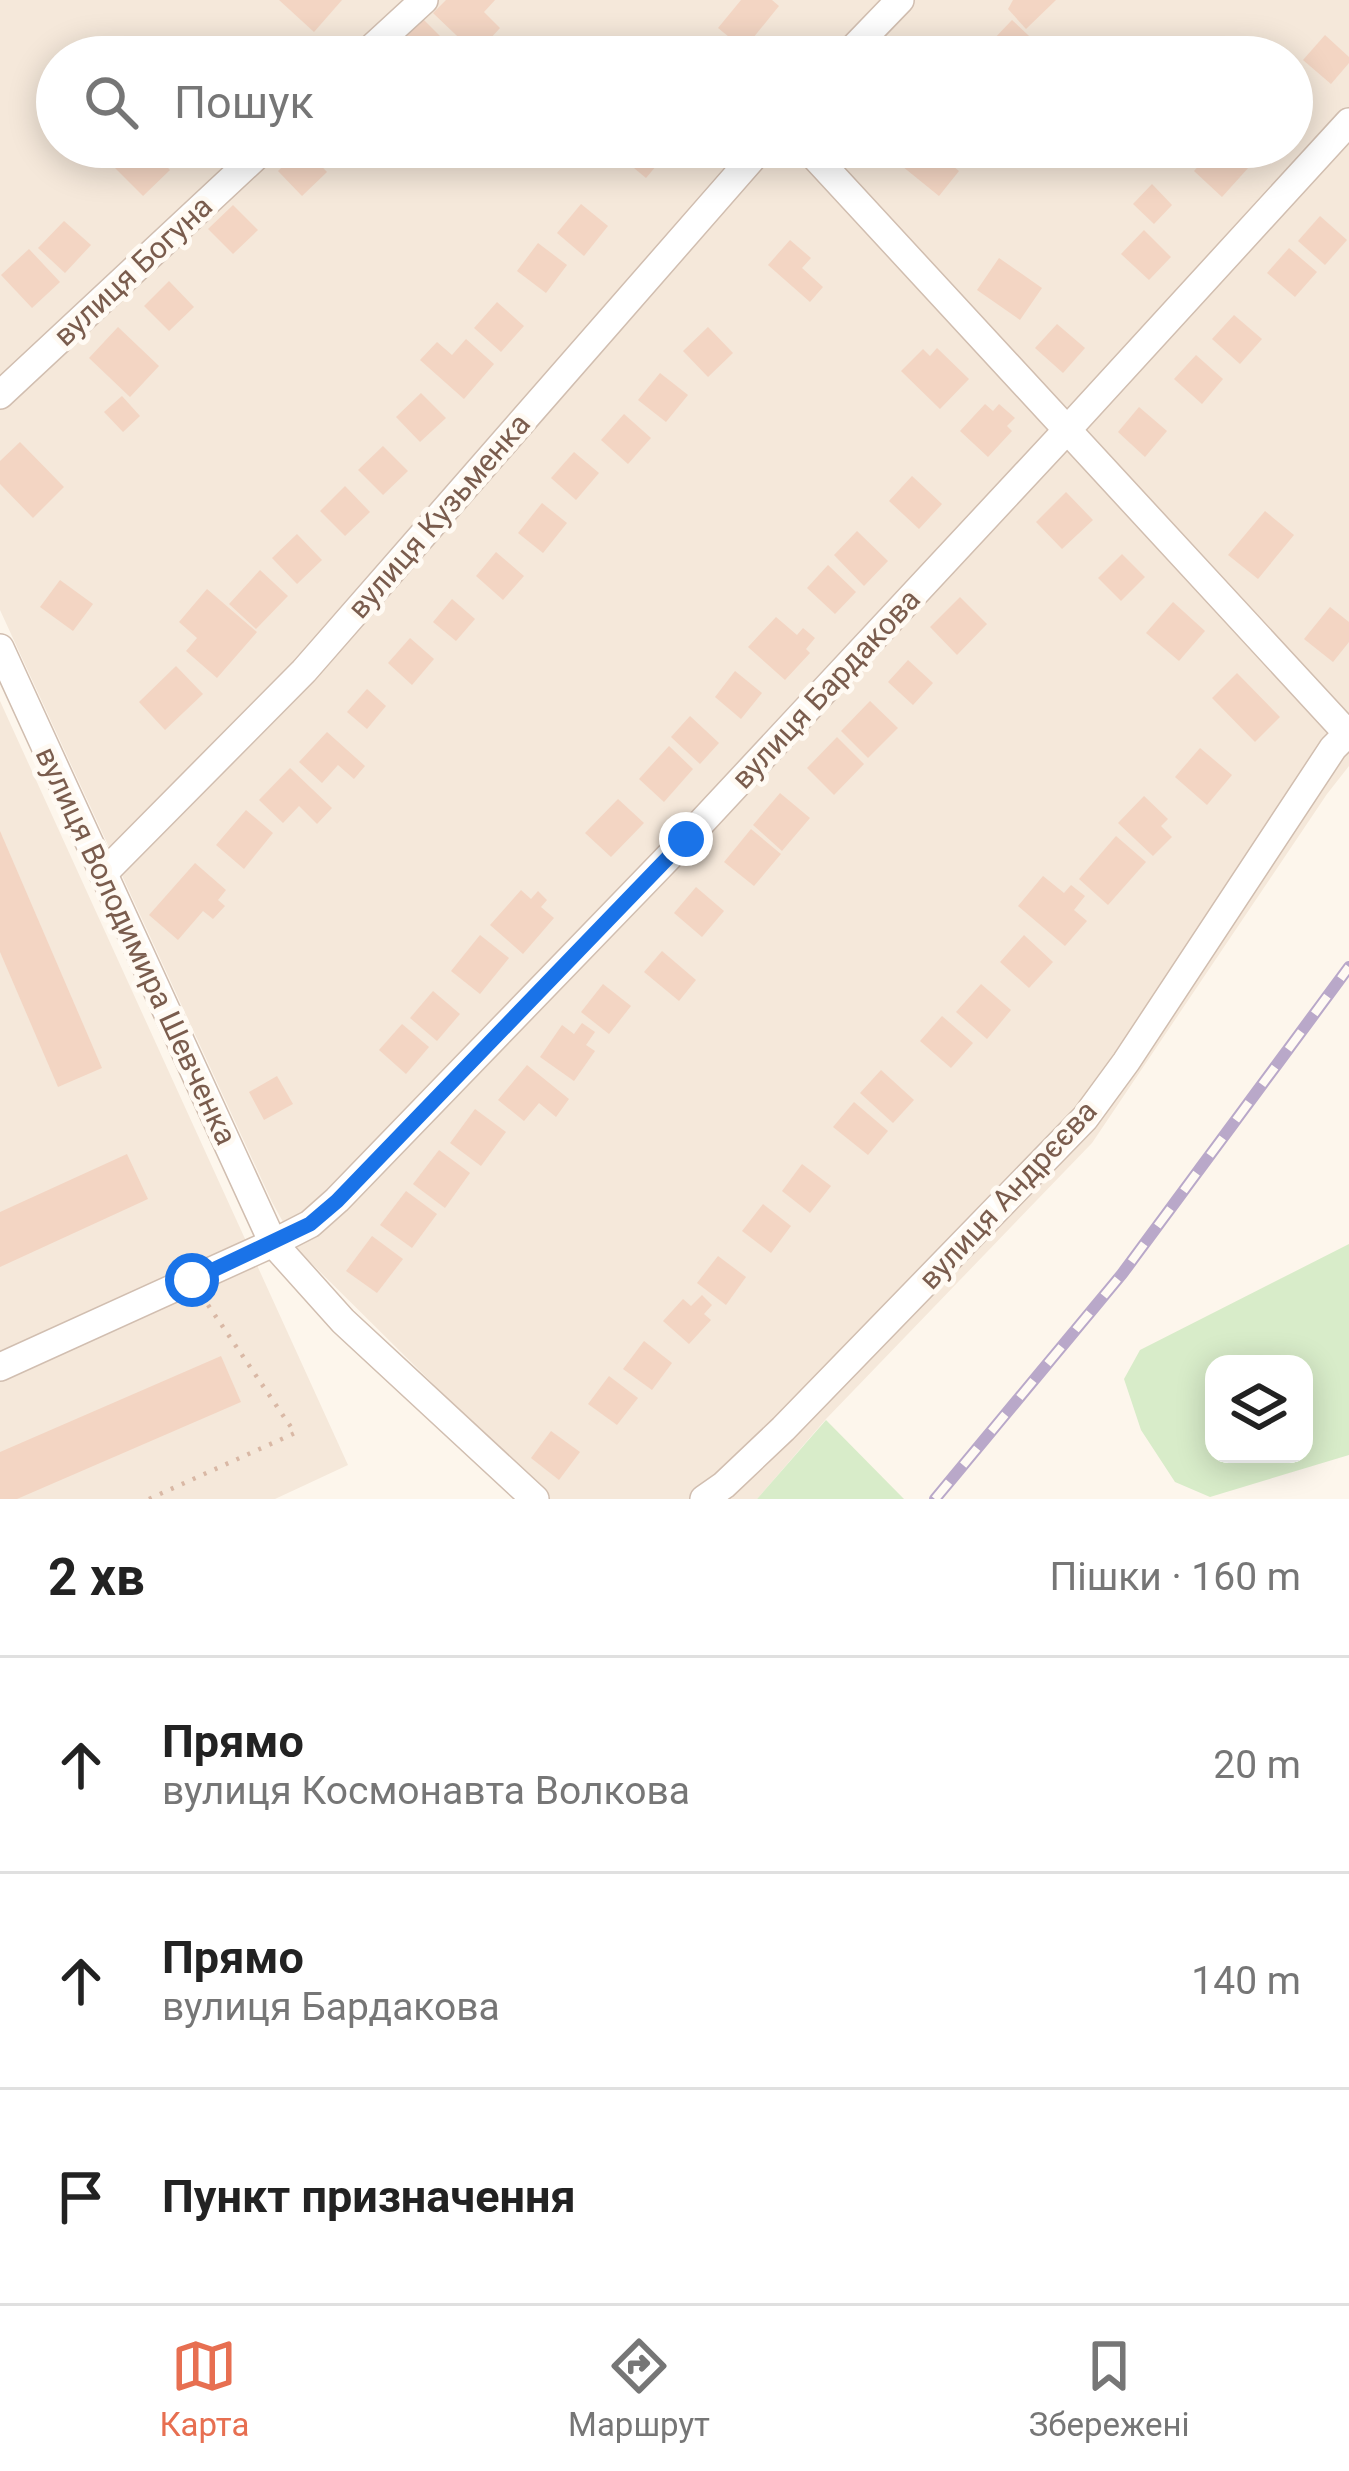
<!DOCTYPE html>
<html lang="uk">
<head>
<meta charset="utf-8">
<style>
  :root { --surface:#fff; --page:#f6f6f6; --text:#222; --muted:#767676; --line:#e0e0e0; --accent:#e76f51 }
  body { margin:0; font-family:Roboto,sans-serif; background:var(--page); color:var(--text) }
  .controls { position:absolute; right:36px; bottom:36px; display:grid; overflow:hidden; border-radius:24px; box-shadow:0 6px 30px #0003 }
  .controls button { width:108px; height:108px; display:grid; place-items:center; padding:0; border:0; border-bottom:3px solid var(--line); background:var(--surface); color:var(--text); font:60px sans-serif }
  .stop { position:absolute; width:36px; height:36px; margin:-27px; border:9px solid #1a73e8; border-radius:50%; background:#fff }
  .stop.end { background:#1a73e8; border-color:#fff; box-shadow:0 3px 12px #0008 }
  .list { margin:0; padding:0; list-style:none }
  h2 { display:flex; justify-content:space-between; align-items:center; height:156px; margin:0; padding:0 48px; font-size:51px }
  h2 small { font-size:39px; font-weight:400; color:var(--muted) }
  .list li { display:grid; grid-template-columns:78px 1fr auto; gap:36px; align-items:center; box-sizing:border-box; height:216px; padding:0 48px; border-top:3px solid var(--line) }
  .list b { display:block; font-size:45px; white-space:nowrap }
  .list p { margin:0; font-size:39px; white-space:nowrap; color:var(--muted) }
  .list em { font-size:39px; font-style:normal; color:var(--muted) }
  .icon { flex:none; width:66px; height:66px; fill:none; stroke:currentColor; stroke-width:2; stroke-linecap:round; stroke-linejoin:round }
  .map { position:relative; flex:none; width:1349px; height:1499px; overflow:hidden }
  .search { position:absolute; background:var(--surface); box-shadow:0 6px 30px #0003; left:36px; right:36px; top:36px; height:132px; display:flex; align-items:center; gap:30px; box-sizing:border-box; padding:0 42px; border-radius:66px; color:var(--muted); font-size:45px }
  .sheet { height:804px; background:var(--surface) }
  nav { display:flex; justify-content:space-around; align-items:center; box-sizing:border-box; height:168px; border-top:3px solid var(--line); background:var(--surface); font-size:33px; color:var(--muted) }
  nav a { display:grid; justify-items:center; gap:6px }
  nav .on { color:var(--accent) }
  .map>svg:first-child { display:block }
  .residential { fill:#f5e8da; fill-rule:evenodd }
  .green { fill:#d8ecc9; fill-rule:evenodd }
  .building { fill:#f3d5c3 }
  .lines { fill:none; stroke-linecap:round; stroke-linejoin:round }
  .minor-casing { stroke:#d1beb0; stroke-width:30 }
  .path { stroke:#d9b8a5; stroke-width:4.5; stroke-dasharray:3 9; stroke-linecap:butt }
  .minor { stroke:#fff; stroke-width:27 }
  .rail-casing { stroke:#b9a8c9; stroke-width:12 }
  .rail { stroke:#fffaf3; stroke-width:8; stroke-dasharray:22; stroke-linecap:butt }
  .route { stroke:#1a73e8; stroke-width:15 }
  .labels { text-anchor:middle; stroke-width:10; stroke-linejoin:round; paint-order:stroke }
  .street-label { font-size:30px; fill:#7a5c4d; stroke:#fffaf3 }
</style>
</head>
<body>
<div class="map">
<svg width="1349" height="1499" viewBox="0 0 1349 1499">
  <rect width="100%" height="100%" fill="#fdf6ec"/>
  <g class="residential">
    <path d="M0,0H1349V766L1327,794L1092,1143L826,1419L757,1499H549L299,1251L272,1202L0,610ZM57,57H1292V147H57Z"/>
    <path d="M0,701L348,1465L275,1499H0Z"/>
  </g>
  <g class="green">
    <path d="M1349,1244V1455L1210,1497L1175,1482L1141,1430L1124,1379L1140,1350ZM1214,1364H1304V1454H1214Z"/>
    <path d="M826,1420L904,1499H757Z"/>
  </g>
  <g class="building">
    <path d="M279,0H342L314,32Z"/>
    <path d="M446,0H495L484,12L500,28L476,54L433,13Z"/>
    <path d="M741,0H772L779,6L744,49L718,28Z"/>
    <path d="M1013,0H1056L1026,29L1008,9Z"/>
    <path d="M421,17L449,45L436,57H380Z"/>
    <path d="M1012,20L1043,49L1035,57H1007L991,42Z"/>
    <path d="M1325,35L1349,57V63L1331,84L1303,60Z"/>
    <path d="M94,147H127L130,150L134,147H148L170,170L143,196Z"/>
    <path d="M303,147L327,172L302,196L278,171Z"/>
    <path d="M632,147H672L646,178L622,158Z"/>
    <path d="M909,147H943L938,154L959,171L939,196L897,162Z"/>
    <path d="M1216,147H1228L1249,167L1222,197L1194,171Z"/>
    <path d="M1152,184L1172,205L1154,224L1133,204Z"/>
    <path d="M581,204L608,226L584,256L557,233Z"/>
    <path d="M233,205L258,230L233,254L208,229Z"/>
    <path d="M1320,216L1347,240L1325,265L1298,241Z"/>
    <path d="M64,221L91,245L65,273L38,248Z"/>
    <path d="M1144,230L1171,257L1149,280L1121,254Z"/>
    <path d="M790,240L811,258L802,268L823,287L810,302L768,265Z"/>
    <path d="M538,243L567,265L546,293L517,271Z"/>
    <path d="M1289,248L1317,272L1295,297L1267,273Z"/>
    <path d="M29,249L60,282L32,308L1,275Z"/>
    <path d="M999,258L1042,288L1020,320L977,290Z"/>
    <path d="M169,281L194,307L169,331L144,306Z"/>
    <path d="M497,302L524,326L501,352L474,328Z"/>
    <path d="M1234,315L1262,339L1240,364L1212,339Z"/>
    <path d="M1057,324L1085,348L1063,373L1035,348Z"/>
    <path d="M118,327L159,366L130,397L89,358Z"/>
    <path d="M708,327L733,353L708,377L683,351Z"/>
    <path d="M466,339L494,364L464,399L420,360L437,342L452,355Z"/>
    <path d="M937,348L969,379L940,409L901,371L923,349L930,356Z"/>
    <path d="M1196,355L1223,379L1202,404L1174,379Z"/>
    <path d="M660,373L688,395L666,422L638,400Z"/>
    <path d="M421,393L446,418L420,442L396,417Z"/>
    <path d="M122,396L140,416L123,432L104,412Z"/>
    <path d="M985,404L993,411L999,404L1015,418L1007,426L1012,431L988,457L960,431Z"/>
    <path d="M1139,407L1167,431L1145,457L1118,432Z"/>
    <path d="M624,414L651,438L628,464L601,440Z"/>
    <path d="M20,442L64,487L33,518L0,484V461Z"/>
    <path d="M383,446L408,471L383,495L358,470Z"/>
    <path d="M574,452L599,473L576,500L551,478Z"/>
    <path d="M912,476L942,504L919,529L889,501Z"/>
    <path d="M345,486L370,512L345,536L320,511Z"/>
    <path d="M1066,492L1093,520L1062,549L1036,522Z"/>
    <path d="M542,503L567,523L543,553L518,533Z"/>
    <path d="M1265,511L1294,535L1258,579L1228,555Z"/>
    <path d="M857,531L888,561L864,586L834,555Z"/>
    <path d="M297,534L322,560L297,584L272,558Z"/>
    <path d="M496,552L524,576L503,600L476,576Z"/>
    <path d="M1122,554L1145,577L1121,601L1098,578Z"/>
    <path d="M828,565L856,592L835,614L807,588Z"/>
    <path d="M260,570L288,596L256,629L229,604Z"/>
    <path d="M60,580L93,604L73,631L40,607Z"/>
    <path d="M207,589L257,632L217,678L186,651L197,638L179,622Z"/>
    <path d="M960,597L987,624L957,655L930,627Z"/>
    <path d="M452,599L475,619L456,641L433,622Z"/>
    <path d="M1173,602L1205,631L1179,661L1146,633Z"/>
    <path d="M1330,607L1349,622V642L1333,662L1304,639Z"/>
    <path d="M776,617L797,635L803,628L815,638L806,649L810,653L785,680L748,647Z"/>
    <path d="M410,638L434,659L412,685L388,663Z"/>
    <path d="M908,660L933,683L913,705L888,682Z"/>
    <path d="M176,666L203,694L165,730L139,702Z"/>
    <path d="M735,671L762,693L741,719L715,697Z"/>
    <path d="M1237,673L1280,717L1255,742L1212,698Z"/>
    <path d="M367,689L386,706L367,729L347,712Z"/>
    <path d="M870,701L898,728L868,758L841,731Z"/>
    <path d="M690,716L719,743L700,764L671,737Z"/>
    <path d="M327,732L365,766L354,779L338,765L322,783L299,762Z"/>
    <path d="M837,737L864,764L834,795L807,768Z"/>
    <path d="M669,746L693,769L664,802L639,779Z"/>
    <path d="M1200,748L1232,775L1207,805L1175,777Z"/>
    <path d="M290,768L332,808L317,824L299,806L283,823L259,800Z"/>
    <path d="M780,793L810,818L782,851L753,825Z"/>
    <path d="M1144,796L1168,819L1161,826L1172,837L1153,856L1118,823Z"/>
    <path d="M618,799L644,823L611,857L585,833Z"/>
    <path d="M246,810L273,833L244,869L216,845Z"/>
    <path d="M751,829L781,854L754,886L724,862Z"/>
    <path d="M0,831L102,1068L58,1087L0,952Z"/>
    <path d="M1116,836L1146,862L1108,905L1079,879Z"/>
    <path d="M195,863L226,890L218,900L225,906L213,919L203,911L178,940L149,915Z"/>
    <path d="M1043,876L1064,893L1071,885L1085,896L1074,910L1087,921L1065,946L1018,906Z"/>
    <path d="M696,887L724,911L702,937L674,913Z"/>
    <path d="M521,890L531,899L538,891L547,900L541,907L554,918L523,954L490,925Z"/>
    <path d="M480,935L509,958L480,994L451,971Z"/>
    <path d="M1024,935L1053,962L1029,988L1000,962Z"/>
    <path d="M662,951L696,980L679,1001L644,972Z"/>
    <path d="M603,984L631,1006L609,1034L581,1012Z"/>
    <path d="M981,984L1011,1010L987,1039L956,1012Z"/>
    <path d="M433,991L460,1014L437,1041L410,1018Z"/>
    <path d="M942,1016L973,1043L951,1068L920,1041Z"/>
    <path d="M582,1023L595,1032L586,1045L595,1051L574,1081L540,1057L562,1025L574,1034Z"/>
    <path d="M402,1024L429,1047L406,1074L379,1050Z"/>
    <path d="M527,1065L569,1099L556,1117L539,1103L524,1121L498,1100Z"/>
    <path d="M881,1070L914,1100L893,1123L860,1093Z"/>
    <path d="M277,1076L293,1104L264,1120L249,1092Z"/>
    <path d="M854,1102L888,1131L868,1155L833,1127Z"/>
    <path d="M475,1109L506,1132L481,1166L450,1143Z"/>
    <path d="M439,1150L470,1173L445,1208L413,1184Z"/>
    <path d="M127,1154L148,1199L0,1267V1212Z"/>
    <path d="M802,1164L831,1186L810,1213L782,1191Z"/>
    <path d="M406,1191L437,1214L412,1248L380,1225Z"/>
    <path d="M763,1204L791,1226L771,1253L742,1231Z"/>
    <path d="M372,1236L403,1259L377,1293L346,1271Z"/>
    <path d="M718,1256L746,1277L726,1305L697,1283Z"/>
    <path d="M702,1295L712,1305L704,1314L711,1320L689,1344L663,1321L683,1299L691,1306Z"/>
    <path d="M644,1341L672,1363L652,1390L623,1369Z"/>
    <path d="M221,1356L241,1402L17,1499H0V1452Z"/>
    <path d="M609,1376L638,1398L617,1425L588,1404Z"/>
    <path d="M551,1431L580,1452L559,1480L531,1458Z"/>
  </g>
  <g class="lines">
    <g class="minor-casing">
      <g id="minor">
        <path d="M362,57L424,0"/>
        <path d="M845,57L900,0"/>
        <path d="M806,147L1347,733"/>
        <path d="M0,395L266,147"/>
        <path d="M0,648L273,1243L343,1321L535,1499"/>
        <path d="M103,874L304,671L762,147"/>
        <path d="M0,1367L273,1243L310,1224L337,1200L686,839L1067,430L1349,122"/>
        <path d="M704,1499L724,1485L783,1429L1085,1118L1126,1062L1333,748L1349,732"/>
      </g>
    </g>
    <path class="path" d="M149,1499L295,1433L206,1302"/>
    <use href="#minor" class="minor"/>
    <g class="rail-casing">
      <path id="rail" d="M935,1499L1122,1274L1349,967"/>
    </g>
    <use href="#rail" class="rail"/>
  </g>
  <g class="lines">
    <path class="route" d="M192,1280L310,1224L337,1201L686,839"/>
  </g>
  <g class="labels">
    <g class="street-label">
      <text transform="translate(133 271) rotate(-43)" y="10">вулиця Богуна</text>
      <text transform="translate(439 516) rotate(-49)" y="10">вулиця Кузьменка</text>
      <text transform="translate(826 689) rotate(-47)" y="10">вулиця Бардакова</text>
      <text transform="translate(136 946) rotate(65)" y="10">вулиця Володимира Шевченка</text>
      <text transform="translate(1008 1195) rotate(-47)" y="10">вулиця Андрєєва</text>
    </g>
  </g>
</svg>
<div class="controls">
<button><svg class="icon" aria-label="layers" viewBox="0 0 24 24"><path d="M12 4l9 5-9 5-9-5zM3 14l9 5 9-5"/></svg></button>
</div>
<div class="stop" style="left:192px;top:1280px"></div>
<div class="stop end" style="left:686px;top:839px"></div>
<div class="search"><svg class="icon" aria-label="search" viewBox="0 0 24 24"><circle cx="10" cy="10" r="6"/><path d="M15 15l6 6"/></svg>Пошук</div>
</div>
<section class="sheet">
<h2>2 хв<small>Пішки · 160 m</small></h2>
<ul class="list">
<li><svg class="icon" aria-label="ahead" viewBox="0 0 24 24"><path d="M12 20V5M6 11l6-6 6 6"/></svg><div><b>Прямо</b><p>вулиця Космонавта Волкова</p></div><em>20 m</em></li>
<li><svg class="icon" aria-label="ahead" viewBox="0 0 24 24"><path d="M12 20V5M6 11l6-6 6 6"/></svg><div><b>Прямо</b><p>вулиця Бардакова</p></div><em>140 m</em></li>
<li><svg class="icon" aria-label="arrive" viewBox="0 0 24 24"><path d="M6 21V4h12l-3 4 3 4H6"/></svg><div><b>Пункт призначення</b></div></li>
</ul>
</section>
<nav>
<a class="on"><svg class="icon" aria-label="map" viewBox="0 0 24 24"><path d="M3 6l6-2 6 2 6-2v14l-6 2-6-2-6 2zM9 4v14M15 6v14"/></svg>Карта</a>
<a><svg class="icon" aria-label="directions" viewBox="0 0 24 24"><path d="M12 3l9 9-9 9-9-9zM9 14v-3h6M13 9l2 2-2 2"/></svg>Маршрут</a>
<a><svg class="icon" aria-label="saved" viewBox="0 0 24 24"><path d="M7 4h10v16l-5-4-5 4z"/></svg>Збережені</a>
</nav>
</body>
</html>
